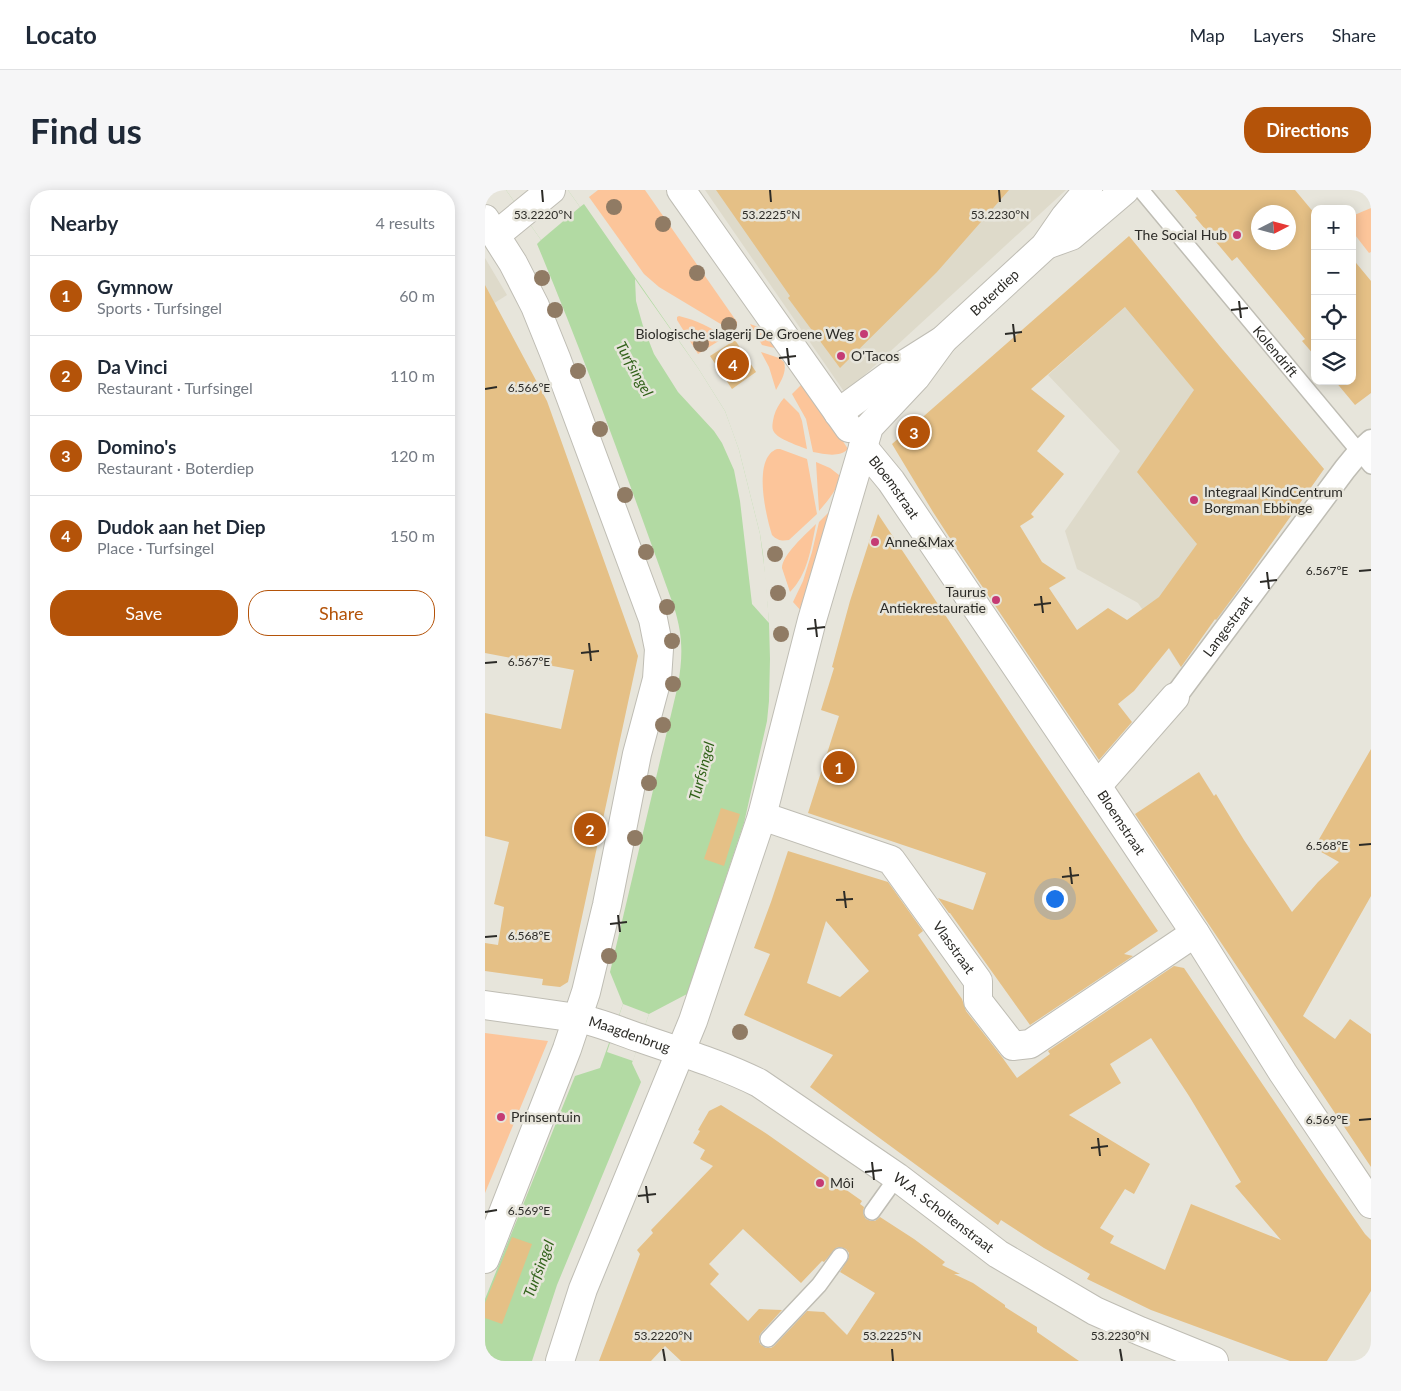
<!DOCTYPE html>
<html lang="en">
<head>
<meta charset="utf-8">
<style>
  :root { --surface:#fff; --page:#f6f6f7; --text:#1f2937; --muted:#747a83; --line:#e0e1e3; --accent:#b45309 }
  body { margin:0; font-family:Lato,sans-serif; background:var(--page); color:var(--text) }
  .controls { position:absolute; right:15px; top:15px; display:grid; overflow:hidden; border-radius:10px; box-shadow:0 2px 12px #0003 }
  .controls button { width:45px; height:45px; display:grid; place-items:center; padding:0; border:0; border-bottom:1px solid var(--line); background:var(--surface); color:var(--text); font:25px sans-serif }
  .compass { position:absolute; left:766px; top:15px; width:45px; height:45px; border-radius:50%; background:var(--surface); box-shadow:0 2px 12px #0003; rotate:84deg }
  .you { position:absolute; left:569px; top:708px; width:18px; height:18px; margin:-12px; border:4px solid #fff; border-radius:50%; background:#1a73e8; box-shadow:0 0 0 8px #1a73e833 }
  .badge { display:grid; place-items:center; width:32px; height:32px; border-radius:50%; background:var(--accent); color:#fff; font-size:16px; font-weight:700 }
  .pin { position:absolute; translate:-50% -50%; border:2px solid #fff; box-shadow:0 1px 5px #0006 }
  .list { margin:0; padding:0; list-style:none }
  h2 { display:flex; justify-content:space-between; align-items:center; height:65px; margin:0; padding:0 20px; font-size:21px }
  h2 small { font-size:16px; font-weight:400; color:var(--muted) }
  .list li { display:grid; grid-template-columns:32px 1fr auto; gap:15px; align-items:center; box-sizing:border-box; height:80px; padding:0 20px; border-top:1px solid var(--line) }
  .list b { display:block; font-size:19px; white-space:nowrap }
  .list p { margin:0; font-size:16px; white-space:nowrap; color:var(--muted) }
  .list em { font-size:16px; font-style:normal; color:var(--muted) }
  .actions { display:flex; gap:10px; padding:15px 20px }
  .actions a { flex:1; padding:11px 0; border:1px solid var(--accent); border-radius:20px; text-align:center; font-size:18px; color:var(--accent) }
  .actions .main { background:var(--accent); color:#fff }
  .icon { flex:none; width:28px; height:28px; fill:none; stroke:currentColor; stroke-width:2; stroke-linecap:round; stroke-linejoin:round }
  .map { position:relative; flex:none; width:886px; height:1171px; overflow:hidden; border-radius:20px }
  header { display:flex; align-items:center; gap:30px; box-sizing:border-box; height:70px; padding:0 25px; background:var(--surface); border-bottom:1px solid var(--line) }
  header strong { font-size:24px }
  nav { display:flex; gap:28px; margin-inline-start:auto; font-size:18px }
  .intro { display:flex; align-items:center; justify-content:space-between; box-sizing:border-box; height:120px; padding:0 30px }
  h1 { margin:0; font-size:35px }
  .button { padding:12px 22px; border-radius:20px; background:var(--accent); color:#fff; font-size:18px; font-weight:700 }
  main { display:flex; gap:30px; padding:0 30px }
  aside { flex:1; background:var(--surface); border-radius:20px; box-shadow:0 2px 12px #0003 }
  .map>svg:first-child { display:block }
  .built { fill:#dedaca }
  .green { fill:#fcc59a }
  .water { fill:#b2daa3 }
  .pier { fill:#e7e5db }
  .building { fill:#e5c086; fill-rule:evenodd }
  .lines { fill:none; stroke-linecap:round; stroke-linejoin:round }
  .service-casing { stroke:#bfbdb4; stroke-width:18 }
  .pedestrian-casing { stroke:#bfbdb4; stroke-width:25 }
  .minor-casing { stroke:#bfbdb4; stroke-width:30 }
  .tertiary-casing { stroke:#bfbdb4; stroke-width:30 }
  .service { stroke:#fff; stroke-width:15 }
  .pedestrian { stroke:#fff; stroke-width:22 }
  .minor { stroke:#fff; stroke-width:28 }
  .tertiary { stroke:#fff; stroke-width:28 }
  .tree { fill:#907b64 }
  .ticks { fill:none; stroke:#2c2b27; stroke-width:2 }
  .poi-dot { fill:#c53b74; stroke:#e7e5db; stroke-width:2 }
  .labels { text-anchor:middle; stroke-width:5; stroke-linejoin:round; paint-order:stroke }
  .poi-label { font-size:14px; fill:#2c2b27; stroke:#e7e5db; text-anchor:start }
  .street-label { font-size:14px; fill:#2c2b27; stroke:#e7e5db }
  .water-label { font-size:15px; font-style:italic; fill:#306118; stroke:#e7e5db }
  .ticks-label { font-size:12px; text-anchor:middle; fill:#2c2b27; stroke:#e7e5db; stroke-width:5; stroke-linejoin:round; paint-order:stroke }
</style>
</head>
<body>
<header>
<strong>Locato</strong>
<nav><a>Map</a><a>Layers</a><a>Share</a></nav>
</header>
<div class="intro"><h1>Find us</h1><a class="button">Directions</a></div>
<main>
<aside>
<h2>Nearby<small>4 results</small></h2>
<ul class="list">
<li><span class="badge">1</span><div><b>Gymnow</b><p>Sports · Turfsingel</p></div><em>60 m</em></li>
<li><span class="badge">2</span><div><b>Da Vinci</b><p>Restaurant · Turfsingel</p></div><em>110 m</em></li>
<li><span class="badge">3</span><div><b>Domino's</b><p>Restaurant · Boterdiep</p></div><em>120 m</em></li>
<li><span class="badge">4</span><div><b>Dudok aan het Diep</b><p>Place · Turfsingel</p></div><em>150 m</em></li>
</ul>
<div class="actions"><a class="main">Save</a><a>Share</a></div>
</aside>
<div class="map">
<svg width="886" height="1171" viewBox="0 0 886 1171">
  <rect width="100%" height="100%" fill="#e7e5db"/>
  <g class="built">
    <path d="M220,0H581L360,203Z"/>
    <path d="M0,68L22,105L0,119Z"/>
    <path d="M640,117L738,160L839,279L732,430L730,429L696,477L653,413L592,379L580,341L635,261L563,185Z"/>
  </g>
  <g class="green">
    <path d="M113,0H160L252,132V136L244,139L174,97L159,84L104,7Z"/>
    <path d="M886,18V62L884,63L867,41V26Z"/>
    <path d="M194,126C211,130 225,137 240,147L213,164L192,130V127Z"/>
    <path d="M265,134L282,140L298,160L277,155Z"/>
    <path d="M276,162L294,168L299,172C302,182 296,191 291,200L284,177Z"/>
    <path d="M319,192L363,259C354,268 339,264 328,262L321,229L307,204Z"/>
    <path d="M299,208L314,223L317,231L322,259C314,256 293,249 289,242C286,238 288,231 289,226C291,219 294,214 299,208Z"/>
    <path d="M292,259H295L322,269L332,324L304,350C297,351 293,351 287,345C281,326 267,268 292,259Z"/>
    <path d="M331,272L345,278L354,285C354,299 343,310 334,321Z"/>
    <path d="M348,318L318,423L308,412L318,391L327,362L334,332Z"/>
    <path d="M331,334C326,358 323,384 305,402L297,378C297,365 321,344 331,334Z"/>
    <path d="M0,843L63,851L0,1003Z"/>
  </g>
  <path class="water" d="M21,0H83L95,17L99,14L213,178L240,221L254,260L275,344L278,364L284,433L285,469L284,511L282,531L259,633L202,804L164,824L147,873L156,892L72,1095L47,1171H0V1109L90,886L115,878L138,814L125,782L193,495C198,465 198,446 189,417C145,295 102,173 52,54L56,50Z"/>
  <g class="pier">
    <path d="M21,0H83L95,17L56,50Z"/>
    <path d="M150,89L213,178L240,221L247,240L254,260L275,344L281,390L284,433L267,414L255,311L249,280L237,253L229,241L193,202L169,164L158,136L154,122L151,111Z"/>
    <path d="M138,814L164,824L148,871L122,862Z"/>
  </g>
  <g class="building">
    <path d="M231,0H524L452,82L355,178L303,108L305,106Z"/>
    <path d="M690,0H810L830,24V166L817,151L820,149L771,90L752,67L747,71L710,27L712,26ZM774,22H804V52H774Z"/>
    <path d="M644,46L738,160L839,279L757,395L731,430L730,429L696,477L684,458L649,501L633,514L647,532L614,570L472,359L448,322L407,254ZM640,117L709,200L652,282L712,354L674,407L642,430L623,418L592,440L564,398L581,388L557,372L535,336L549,327L546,324L579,284L552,261L580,226L546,199Z"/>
    <path d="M867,68L886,91V203L870,215L850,191H867Z"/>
    <path d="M0,95L62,211L153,466L83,792L75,797L57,795L58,789L0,781V753L13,755L19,717L9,714L24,652L0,646V523L76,539L89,480L0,463Z"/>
    <path d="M250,150L271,182L247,199L225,166Z"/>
    <path d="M393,324L546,554L673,741L639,764L648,766L545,835L465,723H464L453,708L488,720L501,683L323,623L354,526L336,520L349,478L347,477L365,411Z"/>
    <path d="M886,559V706L818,826L850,849L865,829L886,844V977L650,624L714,582L729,606L731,604L759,650L807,722L833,692L854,672L829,658Z"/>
    <path d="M236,618L255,624L239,676L219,669Z"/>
    <path d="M303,661L403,692L438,741L433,745L477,809L481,821L517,867L532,888L565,864L563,861L689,776L699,778L841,988L880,1044L886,1050V1101L842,1171H805L666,1120L602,1089L605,1084L559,1058L516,1030L513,1035L325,897L348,865L259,825L285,764L269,758L286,712ZM341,731L384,781L355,807L322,793ZM666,848L704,906L756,992L750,996L796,1050L706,1014L680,1080L625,1053L629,1046L615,1038L640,999L649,1004L665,974L584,925L636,893L625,874Z"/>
    <path d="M236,915L282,944L377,1011L375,1014L379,1017L378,1022L379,1026L381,1029L386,1031H390L395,1027L429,1049L460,1072L457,1075L475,1084H469L488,1093L520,1115V1117L552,1137V1142L594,1171H196L180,1156L166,1171H114L155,1064L152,1060L168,1043L166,1040L228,976L215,969L220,960L208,953L215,941L213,940L224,921ZM258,1039L316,1093L337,1071L339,1072L351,1058L355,1057L361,1059L364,1063V1067L355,1082L390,1103L362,1145L339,1122L322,1121L289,1156L286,1158H281L276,1155L274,1152V1147L276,1143L297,1120L274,1119L263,1131L225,1094L234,1084L224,1074Z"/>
    <path d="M27,1047L47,1054L17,1134L0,1128V1113Z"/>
  </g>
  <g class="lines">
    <g class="service-casing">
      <g id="service">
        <path id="s1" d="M656,0L886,276"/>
        <path d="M387,1022L412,987"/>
        <path d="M283,1149L334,1095L355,1066"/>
      </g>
    </g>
    <g class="pedestrian-casing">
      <g id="pedestrian">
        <path id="s2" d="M690,507L860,279L874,262L886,251"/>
      </g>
    </g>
    <g class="minor-casing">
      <g id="minor">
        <path id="s3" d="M378,257L406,291L612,596L710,743L798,883L886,1014"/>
        <path d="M612,596L690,507"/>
        <path id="s4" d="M277,626L406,670L493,791V811L528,856L545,854L710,743"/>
        <path d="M0,815L92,828"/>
      </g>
    </g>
    <g class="tertiary-casing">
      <g id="tertiary">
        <path d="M196,0L364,238"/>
        <path d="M0,29L28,73L50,116L71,168L168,429L174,459L172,489L152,564L122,715L101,802L82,859L0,1069"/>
        <path d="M11,45L66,0"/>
        <path d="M561,55L586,46L640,0"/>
        <path id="s5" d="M353,223L420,174L458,150L560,56L580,27L603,0"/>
        <path id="s6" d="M92,828C114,832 134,841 155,848C195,862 236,874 274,893L412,987L513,1064L610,1121L655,1141L729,1171"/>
        <path d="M75,1171L98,1099L208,831L277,626L327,430L384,237L431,187L458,150"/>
      </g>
    </g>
    <use href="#service" class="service"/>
    <use href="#pedestrian" class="pedestrian"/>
    <use href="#minor" class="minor"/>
    <use href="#tertiary" class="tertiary"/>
  </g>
  <g class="tree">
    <circle cx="129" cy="17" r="8"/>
    <circle cx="178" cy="34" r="8"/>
    <circle cx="212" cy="83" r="8"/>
    <circle cx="57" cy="88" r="8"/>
    <circle cx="70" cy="120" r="8"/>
    <circle cx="244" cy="135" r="8"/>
    <circle cx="216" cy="154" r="8"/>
    <circle cx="93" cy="181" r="8"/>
    <circle cx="115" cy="239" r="8"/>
    <circle cx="140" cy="305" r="8"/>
    <circle cx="161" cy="362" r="8"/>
    <circle cx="290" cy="364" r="8"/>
    <circle cx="293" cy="403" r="8"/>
    <circle cx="182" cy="417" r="8"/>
    <circle cx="296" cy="444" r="8"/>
    <circle cx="187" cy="451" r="8"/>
    <circle cx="188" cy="494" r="8"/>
    <circle cx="178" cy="535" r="8"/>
    <circle cx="164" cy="593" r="8"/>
    <circle cx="150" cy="648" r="8"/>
    <circle cx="124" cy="766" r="8"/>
    <circle cx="255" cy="842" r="8"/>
  </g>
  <path class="ticks" d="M57,0L58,12M285,0L286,12M514,0L515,12M754,111L756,128M746,120L763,118M528,134L530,152M520,144L537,142M302,158L304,175M294,168L311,166M0,199L12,197M874,381L886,380M782,382L784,399M775,392L792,390M556,406L558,423M549,415L566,413M330,429L332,447M322,439L340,437M104,453L106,471M96,463L114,461M0,473L12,472M874,655L886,654M585,677L587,694M577,687L594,685M359,701L361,718M351,710L368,709M133,725L135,742M125,734L142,732M0,747L12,746M874,930L886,929M613,948L615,966M606,958L623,956M387,972L389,990M380,982L397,980M161,996L163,1013M153,1006L171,1004M0,1022L12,1020M178,1159L180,1171M407,1159L408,1171M635,1159L637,1171"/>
  <g class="poi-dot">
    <circle cx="752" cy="45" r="5"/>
    <circle cx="379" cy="144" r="5"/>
    <circle cx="356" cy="166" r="5"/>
    <circle cx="709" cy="310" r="5"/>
    <circle cx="390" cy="352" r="5"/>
    <circle cx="511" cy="410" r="5"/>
    <circle cx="16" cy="927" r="5"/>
    <circle cx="335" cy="993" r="5"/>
  </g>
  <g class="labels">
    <g class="poi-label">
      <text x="742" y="50" text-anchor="end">The Social Hub</text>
      <text x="369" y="149" text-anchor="end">Biologische slagerij De Groene Weg</text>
      <text x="366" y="171">O'Tacos</text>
      <text x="719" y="307">Integraal KindCentrum<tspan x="719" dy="16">Borgman Ebbinge</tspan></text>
      <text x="400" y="357">Anne&amp;Max</text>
      <text x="501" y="407" text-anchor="end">Taurus<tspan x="501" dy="16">Antiekrestauratie</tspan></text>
      <text x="26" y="932">Prinsentuin</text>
      <text x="345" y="998">Môi</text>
    </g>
    <g class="street-label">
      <text dy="5" stroke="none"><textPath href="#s5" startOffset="198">Boterdiep</textPath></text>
      <text dy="5" stroke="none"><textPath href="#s1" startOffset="210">Kolendrift</textPath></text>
      <text dy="5" stroke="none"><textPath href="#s3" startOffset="51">Bloemstraat</textPath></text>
      <text dy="5" stroke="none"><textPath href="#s2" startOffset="88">Langestraat</textPath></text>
      <text dy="5" stroke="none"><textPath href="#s3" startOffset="456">Bloemstraat</textPath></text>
      <text dy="5" stroke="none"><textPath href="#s4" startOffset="244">Vlasstraat</textPath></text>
      <text dy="5" stroke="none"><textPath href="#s6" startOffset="55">Maagdenbrug</textPath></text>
      <text dy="5" stroke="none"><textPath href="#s6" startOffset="419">W.A. Scholtenstraat</textPath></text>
    </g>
    <g class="water-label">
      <text transform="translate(149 179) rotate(61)" y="5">Turfsingel</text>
      <text transform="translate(217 581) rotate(-75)" y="5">Turfsingel</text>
      <text transform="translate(54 1079) rotate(-69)" y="5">Turfsingel</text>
    </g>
  </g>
  <g class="ticks-label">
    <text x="58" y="29">53.2220°N</text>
    <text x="286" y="29">53.2225°N</text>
    <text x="515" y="29">53.2230°N</text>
    <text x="44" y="202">6.566°E</text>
    <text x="842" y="385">6.567°E</text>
    <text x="44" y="476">6.567°E</text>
    <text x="842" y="660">6.568°E</text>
    <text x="44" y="750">6.568°E</text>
    <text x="842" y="934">6.569°E</text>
    <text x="44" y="1025">6.569°E</text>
    <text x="178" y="1150">53.2220°N</text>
    <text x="407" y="1150">53.2225°N</text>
    <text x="635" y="1150">53.2230°N</text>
  </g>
</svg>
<div class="controls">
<button>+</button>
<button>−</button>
<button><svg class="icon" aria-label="locate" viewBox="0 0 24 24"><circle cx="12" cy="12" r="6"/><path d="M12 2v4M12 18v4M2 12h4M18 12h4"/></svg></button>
<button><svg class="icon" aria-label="layers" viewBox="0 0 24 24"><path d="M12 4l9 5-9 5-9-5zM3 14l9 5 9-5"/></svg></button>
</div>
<svg class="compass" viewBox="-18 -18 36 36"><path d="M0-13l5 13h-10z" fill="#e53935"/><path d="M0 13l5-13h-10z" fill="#747a83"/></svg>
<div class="you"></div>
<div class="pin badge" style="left:354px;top:577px">1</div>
<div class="pin badge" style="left:105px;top:639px">2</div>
<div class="pin badge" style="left:429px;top:242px">3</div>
<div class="pin badge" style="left:248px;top:174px">4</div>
</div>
</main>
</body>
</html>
